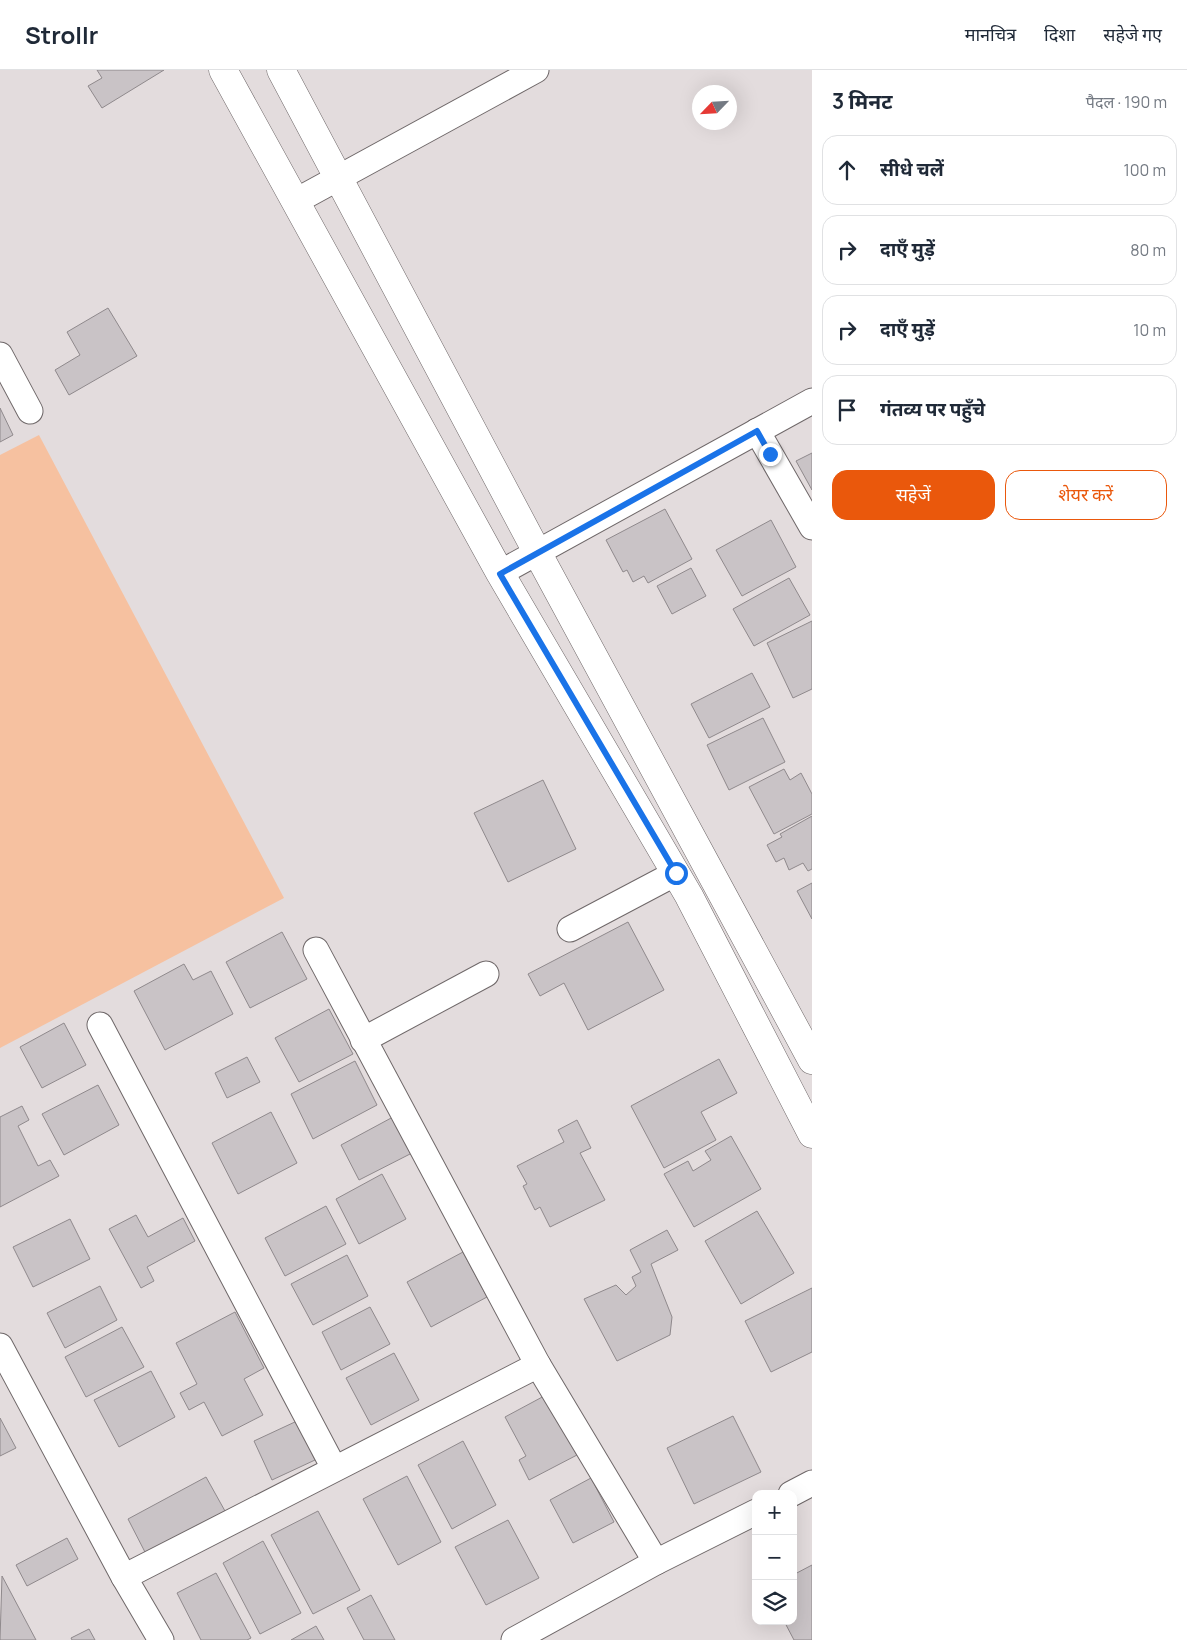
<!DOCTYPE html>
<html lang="hi">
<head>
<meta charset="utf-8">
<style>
  :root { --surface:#fff; --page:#f2f2f3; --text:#1f2937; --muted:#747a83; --line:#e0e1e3; --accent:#ea580c }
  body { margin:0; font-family:Manrope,"Noto Sans Devanagari",sans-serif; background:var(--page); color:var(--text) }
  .controls { position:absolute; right:15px; bottom:15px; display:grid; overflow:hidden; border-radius:10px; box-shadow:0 5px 20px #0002 }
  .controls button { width:45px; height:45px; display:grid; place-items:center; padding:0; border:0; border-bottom:1px solid var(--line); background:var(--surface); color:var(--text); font:25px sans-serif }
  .compass { position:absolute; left:692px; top:15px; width:45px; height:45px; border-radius:50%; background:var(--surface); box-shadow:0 5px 20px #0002; rotate:245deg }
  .stop { position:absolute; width:15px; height:15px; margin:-11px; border:4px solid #1a73e8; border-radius:50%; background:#fff }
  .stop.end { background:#1a73e8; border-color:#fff; box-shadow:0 1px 5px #0008 }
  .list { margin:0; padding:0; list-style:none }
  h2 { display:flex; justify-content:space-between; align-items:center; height:65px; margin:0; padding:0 20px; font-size:21px }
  h2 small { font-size:16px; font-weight:400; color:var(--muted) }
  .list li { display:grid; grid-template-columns:32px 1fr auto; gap:15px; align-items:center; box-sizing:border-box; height:70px; margin:0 10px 10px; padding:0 10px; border:1px solid var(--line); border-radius:15px }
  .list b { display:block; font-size:19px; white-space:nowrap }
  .list em { font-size:16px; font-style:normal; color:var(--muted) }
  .actions { display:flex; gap:10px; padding:15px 20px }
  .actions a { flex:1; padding:11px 0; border:1px solid var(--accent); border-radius:15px; text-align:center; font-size:18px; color:var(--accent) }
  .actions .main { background:var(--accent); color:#fff }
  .icon { flex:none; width:28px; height:28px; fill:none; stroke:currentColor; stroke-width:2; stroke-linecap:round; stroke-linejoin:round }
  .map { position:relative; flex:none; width:812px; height:1570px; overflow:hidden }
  header { display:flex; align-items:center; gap:30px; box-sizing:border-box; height:70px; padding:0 25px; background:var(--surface); border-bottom:1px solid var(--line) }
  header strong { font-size:24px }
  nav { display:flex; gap:28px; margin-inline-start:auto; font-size:18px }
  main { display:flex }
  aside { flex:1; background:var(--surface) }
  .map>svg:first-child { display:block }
  .green { fill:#f6c1a0 }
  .building { fill:#c9c3c6; stroke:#8f898c }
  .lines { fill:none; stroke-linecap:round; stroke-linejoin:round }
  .minor-casing { stroke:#6f6869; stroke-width:27 }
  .tertiary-casing { stroke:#6f6869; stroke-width:29 }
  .minor { stroke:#fff; stroke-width:25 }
  .tertiary { stroke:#fff; stroke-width:28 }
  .route { stroke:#1a73e8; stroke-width:6 }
</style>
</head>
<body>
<header>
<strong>Strollr</strong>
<nav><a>मानचित्र</a><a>दिशा</a><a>सहेजे गए</a></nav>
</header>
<main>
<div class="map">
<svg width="812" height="1570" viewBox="0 0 812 1570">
  <rect width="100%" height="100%" fill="#e3dcdd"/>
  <path class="green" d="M39,365L284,828L0,978V385Z"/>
  <g class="building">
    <path d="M97,0H164L102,38L88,16L102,8Z"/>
    <path d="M108,238L137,286L69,325L55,300L80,285L67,262Z"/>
    <path d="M0,338L13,365L0,372Z"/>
    <path d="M812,383V420L796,391Z"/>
    <path d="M665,439L692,489L648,513L644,506L633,512L627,500L623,502L606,470Z"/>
    <path d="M771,450L796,497L742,526L716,480Z"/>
    <path d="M691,498L706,526L672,544L657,516Z"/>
    <path d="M789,508L810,545L754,576L733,539Z"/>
    <path d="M812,551V619L793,628L767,573Z"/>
    <path d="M752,603L770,637L709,668L691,634Z"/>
    <path d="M763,648L785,692L729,720L707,675Z"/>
    <path d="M784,699L790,710L801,703L812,724V744L774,764L749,717Z"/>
    <path d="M543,710L576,779L508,812L474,743Z"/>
    <path d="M812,746V799L808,801L803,793L789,800L784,788L776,792L767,775L782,767L780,764Z"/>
    <path d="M812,813V849L797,821Z"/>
    <path d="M628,852L664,920L588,960L564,913L540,926L528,904Z"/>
    <path d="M282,862L307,909L250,938L226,892Z"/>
    <path d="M184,894L193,910L211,901L233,944L165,980L134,921Z"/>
    <path d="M329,939L353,984L299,1012L275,968Z"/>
    <path d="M64,953L86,995L42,1018L20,977Z"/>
    <path d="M247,987L260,1012L227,1028L215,1003Z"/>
    <path d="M719,989L737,1023L701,1042L716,1070L664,1098L631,1036Z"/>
    <path d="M355,991L377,1035L313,1069L291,1024Z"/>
    <path d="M98,1015L119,1055L64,1085L42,1044Z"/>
    <path d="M22,1036L29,1050L18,1056L38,1096L50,1090L59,1106L0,1137V1047Z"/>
    <path d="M271,1042L297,1093L238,1124L212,1073Z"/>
    <path d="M393,1047L412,1083L359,1110L341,1075Z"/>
    <path d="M577,1050L591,1078L580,1083L605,1130L550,1157L540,1137L535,1140L523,1116L527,1114L517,1096L564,1072L558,1060Z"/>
    <path d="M731,1066L761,1119L694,1157L664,1104L688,1091L693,1101L711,1090L705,1081Z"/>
    <path d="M382,1104L406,1149L359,1174L336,1129Z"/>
    <path d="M326,1136L346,1174L285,1206L265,1168Z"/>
    <path d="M757,1141L794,1203L741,1234L705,1171Z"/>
    <path d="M136,1145L148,1167L183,1148L195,1171L147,1197L154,1211L141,1218L109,1159Z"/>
    <path d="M70,1149L90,1189L33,1217L13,1177Z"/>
    <path d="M667,1160L678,1180L651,1194L672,1247L670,1265L617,1291L584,1229L616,1215L626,1225L636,1216L632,1207L641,1202L630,1180Z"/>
    <path d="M463,1182L487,1227L431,1257L407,1212Z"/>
    <path d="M347,1185L368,1226L313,1255L291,1214Z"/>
    <path d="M100,1216L117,1250L65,1278L47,1243Z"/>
    <path d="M812,1218V1282L771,1302L745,1251Z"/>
    <path d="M370,1237L390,1274L341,1300L322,1262Z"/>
    <path d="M235,1242L264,1298L244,1309L263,1345L222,1366L204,1332L189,1340L180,1323L197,1314L176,1273Z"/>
    <path d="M122,1257L144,1297L86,1327L65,1287Z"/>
    <path d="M394,1283L419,1330L371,1355L346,1308Z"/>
    <path d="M151,1301L175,1347L119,1377L94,1330Z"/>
    <path d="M546,1325L577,1385L529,1410L519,1390L526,1386L505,1347Z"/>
    <path d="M733,1346L761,1402L694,1434L667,1378Z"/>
    <path d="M0,1348L16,1378L0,1386Z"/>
    <path d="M297,1351L315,1390L272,1410L254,1371Z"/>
    <path d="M463,1371L496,1435L452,1459L418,1395Z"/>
    <path d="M407,1406L441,1472L398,1495L363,1429Z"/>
    <path d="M206,1407L225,1441L146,1484L128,1449Z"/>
    <path d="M591,1408L614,1452L573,1473L550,1430Z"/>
    <path d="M318,1441L360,1520L313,1544L271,1465Z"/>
    <path d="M508,1450L539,1508L486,1535L455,1477Z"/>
    <path d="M67,1468L78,1489L27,1516L16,1495Z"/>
    <path d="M263,1471L301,1543L260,1564L223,1493Z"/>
    <path d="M812,1495V1570H794L784,1551H793V1505Z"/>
    <path d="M216,1503L251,1568L247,1570H201L177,1523Z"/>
    <path d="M2,1506L36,1570H0Z"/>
    <path d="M371,1525L395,1570H364L347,1538Z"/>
    <path d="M316,1556L324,1570H291Z"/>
    <path d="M89,1559L95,1570H72L71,1568Z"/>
  </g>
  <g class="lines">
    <g class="minor-casing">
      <g id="minor">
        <path d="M296,131L536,0"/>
        <path d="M0,285L30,341"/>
        <path d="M757,361L812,457"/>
        <path d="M500,503L812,331"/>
        <path d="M570,859L676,803"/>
        <path d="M316,880L538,1295L656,1492"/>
        <path d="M100,955L334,1398"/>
        <path d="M363,970L486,904"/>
        <path d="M0,1276L124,1507L161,1570"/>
        <path d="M791,1424L812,1413"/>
        <path d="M124,1507L538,1295"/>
        <path d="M514,1570L656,1492L756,1442"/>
      </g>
    </g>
    <g class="tertiary-casing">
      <g id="tertiary">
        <path d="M223,0L500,503L689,826L812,1064"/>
        <path d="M281,0L537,482L812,990"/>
      </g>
    </g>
    <use href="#minor" class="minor"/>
    <use href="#tertiary" class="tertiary"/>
  </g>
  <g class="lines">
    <path class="route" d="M676,803L500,504L757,361L770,384"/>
  </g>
</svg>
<div class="controls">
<button>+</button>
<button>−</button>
<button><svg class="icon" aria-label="layers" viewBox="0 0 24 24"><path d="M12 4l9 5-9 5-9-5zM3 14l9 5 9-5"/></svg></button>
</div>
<svg class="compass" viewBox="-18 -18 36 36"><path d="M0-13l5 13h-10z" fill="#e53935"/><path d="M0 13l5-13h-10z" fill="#747a83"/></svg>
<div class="stop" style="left:676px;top:803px"></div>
<div class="stop end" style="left:770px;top:384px"></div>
</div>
<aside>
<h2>3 मिनट<small>पैदल · 190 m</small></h2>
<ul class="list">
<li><svg class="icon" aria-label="ahead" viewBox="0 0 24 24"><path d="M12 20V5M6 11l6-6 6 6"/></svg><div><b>सीधे चलें</b></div><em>100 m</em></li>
<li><svg class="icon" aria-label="right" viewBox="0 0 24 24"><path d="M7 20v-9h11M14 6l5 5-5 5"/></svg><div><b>दाएँ मुड़ें</b></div><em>80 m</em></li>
<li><svg class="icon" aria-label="right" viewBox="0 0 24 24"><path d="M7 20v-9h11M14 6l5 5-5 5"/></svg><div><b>दाएँ मुड़ें</b></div><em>10 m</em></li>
<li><svg class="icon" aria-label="arrive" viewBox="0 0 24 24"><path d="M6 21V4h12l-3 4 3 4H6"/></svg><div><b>गंतव्य पर पहुँचे</b></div></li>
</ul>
<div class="actions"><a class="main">सहेजें</a><a>शेयर करें</a></div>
</aside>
</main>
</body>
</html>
